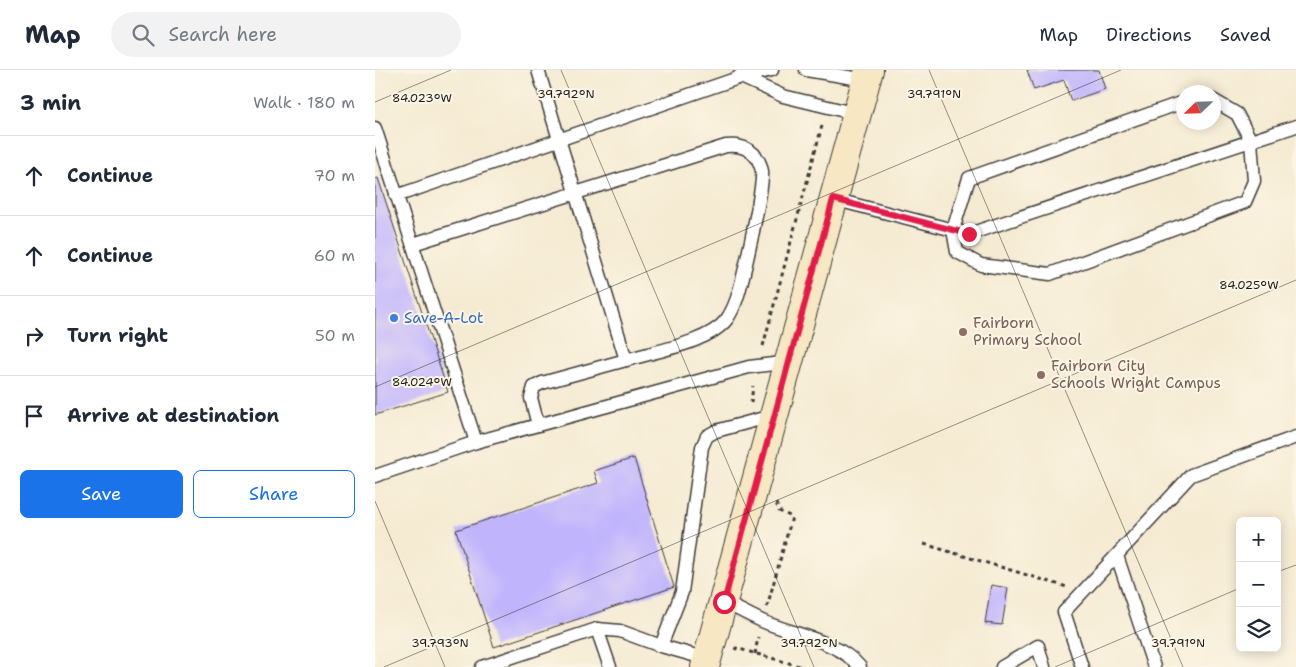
<!DOCTYPE html>
<html lang="en">
<head>
<meta charset="utf-8">
<style>
  :root { --surface:#fff; --page:#f2f2f3; --text:#1f2937; --muted:#747a83; --line:#e0e1e3; --accent:#1a73e8 }
  body { margin:0; font-family:"Shantell Sans",sans-serif; background:var(--page); color:var(--text) }
  .controls { position:absolute; right:15px; bottom:15px; display:grid; overflow:hidden; border-radius:8px; box-shadow:0 2px 12px #0003 }
  .controls button { width:45px; height:45px; display:grid; place-items:center; padding:0; border:0; border-bottom:1px solid var(--line); background:var(--surface); color:var(--text); font:25px sans-serif }
  .compass { position:absolute; left:801px; top:15px; width:45px; height:45px; border-radius:50%; background:var(--surface); box-shadow:0 2px 12px #0003; rotate:247deg }
  .stop { position:absolute; width:15px; height:15px; margin:-11px; border:4px solid #e11d48; border-radius:50%; background:#fff }
  .stop.end { background:#e11d48; border-color:#fff; box-shadow:0 1px 5px #0008 }
  .list { margin:0; padding:0; list-style:none }
  h2 { display:flex; justify-content:space-between; align-items:center; height:65px; margin:0; padding:0 20px; font-size:21px }
  h2 small { font-size:16px; font-weight:400; color:var(--muted) }
  .list li { display:grid; grid-template-columns:32px 1fr auto; gap:15px; align-items:center; box-sizing:border-box; height:80px; padding:0 20px; border-top:1px solid var(--line) }
  .list b { display:block; font-size:19px; white-space:nowrap }
  .list em { font-size:16px; font-style:normal; color:var(--muted) }
  .actions { display:flex; gap:10px; padding:15px 20px }
  .actions a { flex:1; padding:11px 0; border:1px solid var(--accent); border-radius:8px; text-align:center; font-size:18px; color:var(--accent) }
  .actions .main { background:var(--accent); color:#fff }
  .icon { flex:none; width:28px; height:28px; fill:none; stroke:currentColor; stroke-width:2; stroke-linecap:round; stroke-linejoin:round }
  .map { position:relative; flex:none; width:921px; height:597px; overflow:hidden }
  header { display:flex; align-items:center; gap:30px; box-sizing:border-box; height:70px; padding:0 25px; background:var(--surface); border-bottom:1px solid var(--line) }
  header strong { font-size:24px }
  nav { display:flex; gap:28px; margin-inline-start:auto; font-size:18px }
  .search { width:350px; height:45px; background:var(--page); display:flex; align-items:center; gap:12px; box-sizing:border-box; padding:0 18px; border-radius:28px; color:var(--muted); font-size:19px }
  main { display:flex }
  aside { flex:1; background:var(--surface) }
  .map>svg:first-child { display:block }
  .building { fill:#c0b4fd }
  .lines { fill:none; stroke-linecap:round; stroke-linejoin:round }
  .lane-casing { stroke:#3d3b37; stroke-width:15 }
  .secondary-casing { stroke:#3d3b37; stroke-width:30 }
  .path { stroke:#3d3b37; stroke-width:3; stroke-dasharray:4 4; stroke-linecap:butt }
  .lane { stroke:#fff; stroke-width:12 }
  .secondary { stroke:#f7e8c3; stroke-width:28 }
  .route { stroke:#e11d48; stroke-width:6 }
  .ticks { fill:none; stroke:#1c1c1c; stroke-width:1; stroke-opacity:0.45 }
  .shop-dot { fill:#3f7fe0; stroke:#fcf5e5; stroke-width:2 }
  .education-dot { fill:#8d6e63; stroke:#fcf5e5; stroke-width:2 }
  .labels { text-anchor:middle; stroke-width:4; stroke-linejoin:round; paint-order:stroke }
  .shop-label { font-size:15px; fill:#366cbe; stroke:#fcf5e5; text-anchor:start }
  .education-label { font-size:15px; fill:#785e54; stroke:#fcf5e5; text-anchor:start }
  .ticks-label { font-size:12px; text-anchor:middle; fill:#1c1c1c; stroke:#fcf5e5; stroke-width:4; stroke-linejoin:round; paint-order:stroke }
</style>
</head>
<body>
<header>
<strong>Map</strong>
<div class="search"><svg class="icon" aria-label="search" viewBox="0 0 24 24"><circle cx="10" cy="10" r="6"/><path d="M15 15l6 6"/></svg>Search here</div>
<nav><a>Map</a><a>Directions</a><a>Saved</a></nav>
</header>
<main>
<aside>
<h2>3 min<small>Walk · 180 m</small></h2>
<ul class="list">
<li><svg class="icon" aria-label="ahead" viewBox="0 0 24 24"><path d="M12 20V5M6 11l6-6 6 6"/></svg><div><b>Continue</b></div><em>70 m</em></li>
<li><svg class="icon" aria-label="ahead" viewBox="0 0 24 24"><path d="M12 20V5M6 11l6-6 6 6"/></svg><div><b>Continue</b></div><em>60 m</em></li>
<li><svg class="icon" aria-label="right" viewBox="0 0 24 24"><path d="M7 20v-9h11M14 6l5 5-5 5"/></svg><div><b>Turn right</b></div><em>50 m</em></li>
<li><svg class="icon" aria-label="arrive" viewBox="0 0 24 24"><path d="M6 21V4h12l-3 4 3 4H6"/></svg><div><b>Arrive at destination</b></div></li>
</ul>
<div class="actions"><a class="main">Save</a><a>Share</a></div>
</aside>
<div class="map">
<svg width="921" height="597" viewBox="0 0 921 597">
  <rect width="100%" height="100%" fill="#fcf5e5"/>
  <filter id="ink" filterUnits="userSpaceOnUse"><feTurbulence type="fractalNoise" baseFrequency=".02" numOctaves="2"/><feDisplacementMap in="SourceGraphic" scale="10" xChannelSelector="R" yChannelSelector="G"/><feConvolveMatrix kernelMatrix="1 2 1 2 8 2 1 2 1" color-interpolation-filters="sRGB"/></filter>
  <filter id="wash" filterUnits="userSpaceOnUse"><feTurbulence type="fractalNoise" baseFrequency=".0096" numOctaves="4" result="noise"/><feDisplacementMap in="SourceGraphic" scale="20" xChannelSelector="R" yChannelSelector="G"/><feGaussianBlur stdDeviation="1.12" result="paint"/><feColorMatrix in="noise" values="0 0 0 0 0 0 0 0 0 0 0 0 0 0 0 0 0 1.4 0 .05"/><feComposite in="paint" operator="in"/></filter>
  <g filter="url(#wash)">
    <rect width="100%" height="100%" fill="#f5ebd3"/>
    <g id="blocks">
      <g class="building">
        <path d="M652,0H724L730,19L696,31L689,10L659,20Z"/>
        <path d="M3,108L73,322L0,345V109Z"/>
        <path d="M259,388L299,517L119,577L81,460L223,413L219,401Z"/>
        <path d="M616,515L633,518L627,555L610,553Z"/>
      </g>
    </g>
  </g>
  <g filter="url(#ink)">
    <use href="#blocks" fill-opacity="0" stroke="#3d3b37" stroke-width="1"/>
    <g class="lines">
      <g class="lane-casing">
        <g id="lane">
          <path d="M431,0L491,10"/>
          <path d="M365,5L366,7L408,26L482,44"/>
          <path d="M808,32L594,108L578,160L582,182L606,195L675,204L870,132L879,111L876,71L862,44L838,30"/>
          <path d="M0,58L101,372"/>
          <path d="M21,126L366,7L397,0"/>
          <path d="M458,129L594,164L921,56"/>
          <path d="M38,174L351,76C369,74 383,81 387,101C389,117 368,210 362,228C360,234 356,243 352,249C334,273 280,281 251,290"/>
          <path d="M163,355L156,328L159,317L167,313L251,290L163,0"/>
          <path d="M0,406L101,372L374,297L415,292"/>
          <path d="M742,486L779,597"/>
          <path d="M349,532C361,538 374,545 387,551C419,565 462,570 485,597"/>
          <path d="M222,559L235,597"/>
          <path d="M286,576L307,522L327,377L332,366L341,361L400,345"/>
          <path d="M107,597L222,559L245,561L286,576L332,589"/>
          <path d="M627,597L663,576L669,597"/>
          <path d="M707,597L689,542L816,405L921,367"/>
        </g>
      </g>
      <g class="secondary-casing">
        <path id="secondary" d="M330,597L494,0"/>
      </g>
      <g class="path">
        <path d="M388,276L448,52"/>
        <path d="M376,333L378,316"/>
        <path d="M549,474L692,517"/>
        <path d="M392,537L417,447L404,441L401,433"/>
        <path d="M360,580L361,578L428,597"/>
        <path d="M380,584L383,567"/>
      </g>
      <use href="#lane" class="lane"/>
      <use href="#secondary" class="secondary"/>
    </g>
  </g>
  <g class="lines" filter="url(#ink)">
    <path class="route" d="M349,532L458,129L594,164"/>
  </g>
  <path class="ticks" d="M186,0L439,597M554,0L808,597M0,32L76,0M0,317L746,0M0,431L70,597M902,502L921,495M9,597L921,210M680,597L865,518"/>
  <circle class="shop-dot" cx="19" cy="248" r="5"/>
  <g class="education-dot">
    <circle cx="588" cy="262" r="5"/>
    <circle cx="666" cy="305" r="5"/>
  </g>
  <g class="labels">
    <g class="shop-label">
      <text x="29" y="253">Save-A-Lot</text>
    </g>
    <g class="education-label">
      <text x="598" y="258">Fairborn<tspan x="598" dy="17">Primary School</tspan></text>
      <text x="676" y="301">Fairborn City<tspan x="676" dy="17">Schools Wright Campus</tspan></text>
    </g>
  </g>
  <g class="ticks-label">
    <text x="191" y="28">39.792°N</text>
    <text x="559" y="28">39.791°N</text>
    <text x="47" y="32">84.023°W</text>
    <text x="874" y="219">84.025°W</text>
    <text x="47" y="316">84.024°W</text>
    <text x="65" y="577">39.793°N</text>
    <text x="434" y="577">39.792°N</text>
    <text x="803" y="577">39.791°N</text>
  </g>
</svg>
<div class="controls">
<button>+</button>
<button>−</button>
<button><svg class="icon" aria-label="layers" viewBox="0 0 24 24"><path d="M12 4l9 5-9 5-9-5zM3 14l9 5 9-5"/></svg></button>
</div>
<svg class="compass" viewBox="-18 -18 36 36"><path d="M0-13l5 13h-10z" fill="#e53935"/><path d="M0 13l5-13h-10z" fill="#747a83"/></svg>
<div class="stop" style="left:349px;top:532px"></div>
<div class="stop end" style="left:594px;top:164px"></div>
</div>
</main>
</body>
</html>
